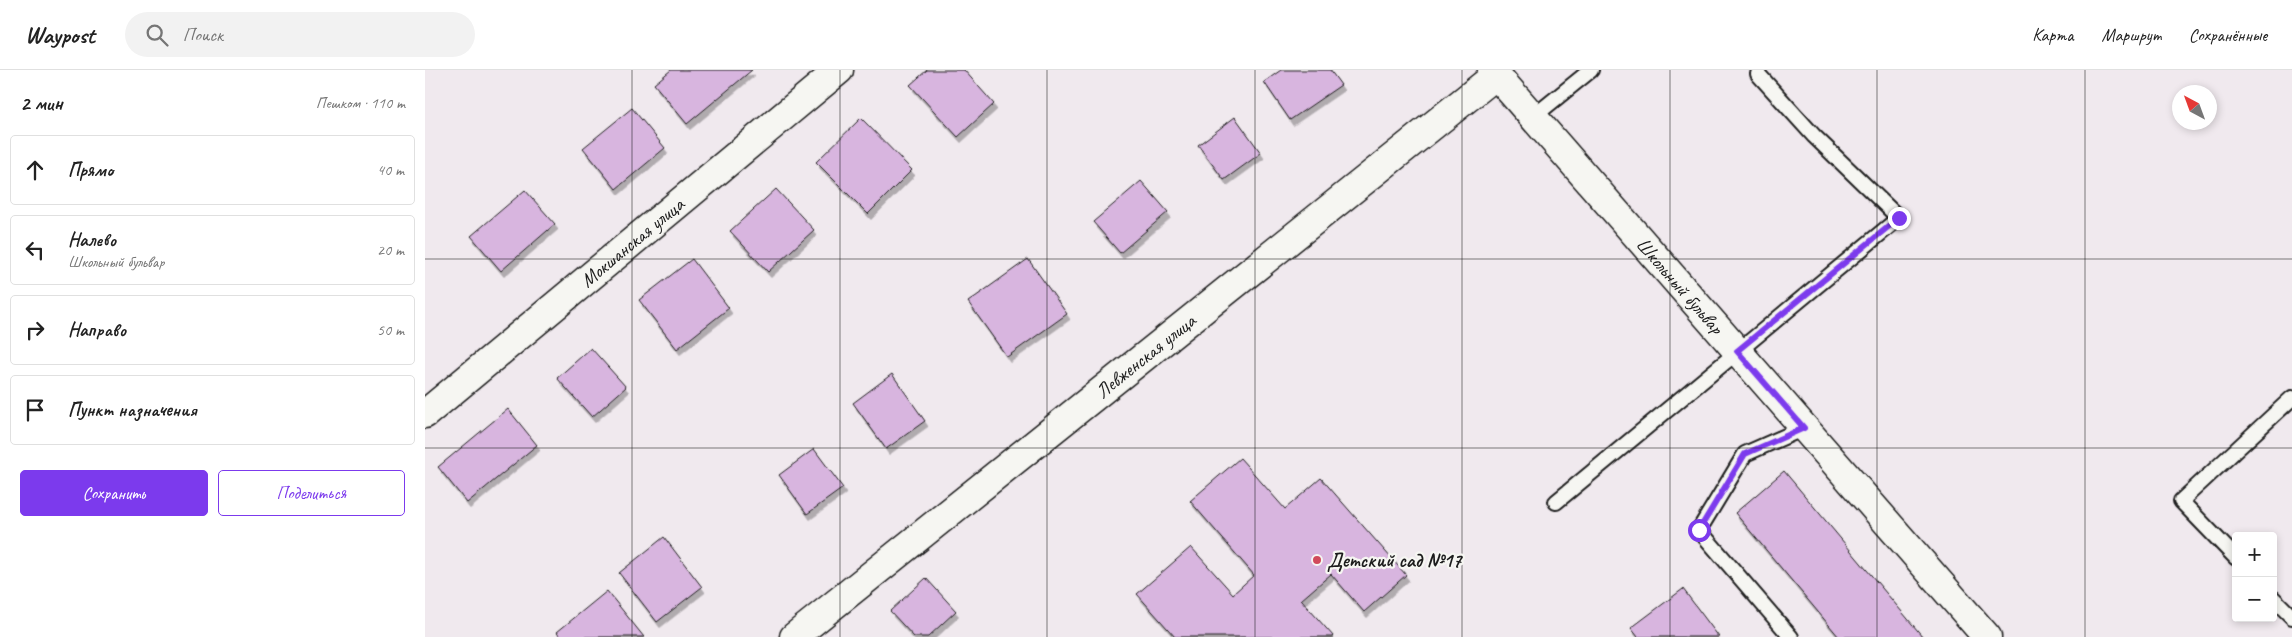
<!DOCTYPE html>
<html lang="ru">
<head>
<meta charset="utf-8">
<style>
  :root { --surface:#fff; --page:#f2f2f2; --text:#222; --muted:#767676; --line:#e0e0e0; --accent:#7c3aed }
  body { margin:0; font-family:Caveat,sans-serif; background:var(--page); color:var(--text) }
  .controls { position:absolute; right:15px; bottom:15px; display:grid; overflow:hidden; border-radius:5px; box-shadow:0 2px 8px #0003 }
  .controls button { width:45px; height:45px; display:grid; place-items:center; padding:0; border:0; border-bottom:1px solid var(--line); background:var(--surface); color:var(--text); font:25px sans-serif }
  .compass { position:absolute; left:1747px; top:15px; width:45px; height:45px; border-radius:50%; background:var(--surface); box-shadow:0 2px 8px #0003; rotate:319deg }
  .stop { position:absolute; width:15px; height:15px; margin:-11px; border:4px solid #7c3aed; border-radius:50%; background:#fff }
  .stop.end { background:#7c3aed; border-color:#fff; box-shadow:0 1px 5px #0008 }
  .list { margin:0; padding:0; list-style:none }
  h2 { display:flex; justify-content:space-between; align-items:center; height:65px; margin:0; padding:0 20px; font-size:21px }
  h2 small { font-size:16px; font-weight:400; color:var(--muted) }
  .list li { display:grid; grid-template-columns:32px 1fr auto; gap:15px; align-items:center; box-sizing:border-box; height:70px; margin:0 10px 10px; padding:0 10px; border:1px solid var(--line); border-radius:5px }
  .list b { display:block; font-size:19px; white-space:nowrap }
  .list p { margin:0; font-size:16px; white-space:nowrap; color:var(--muted) }
  .list em { font-size:16px; font-style:normal; color:var(--muted) }
  .actions { display:flex; gap:10px; padding:15px 20px }
  .actions a { flex:1; padding:11px 0; border:1px solid var(--accent); border-radius:5px; text-align:center; font-size:18px; color:var(--accent) }
  .actions .main { background:var(--accent); color:#fff }
  .icon { flex:none; width:28px; height:28px; fill:none; stroke:currentColor; stroke-width:2; stroke-linecap:round; stroke-linejoin:round }
  .map { position:relative; flex:none; width:1867px; height:567px; overflow:hidden }
  header { display:flex; align-items:center; gap:30px; box-sizing:border-box; height:70px; padding:0 25px; background:var(--surface); border-bottom:1px solid var(--line) }
  header strong { font-size:24px }
  nav { display:flex; gap:28px; margin-inline-start:auto; font-size:18px }
  .search { width:350px; height:45px; background:var(--page); display:flex; align-items:center; gap:12px; box-sizing:border-box; padding:0 18px; border-radius:28px; color:var(--muted); font-size:19px }
  main { display:flex }
  aside { flex:1; background:var(--surface) }
  .map>svg:first-child { display:block }
  .building { fill:#d8b5df; stroke:#1c1c1c; filter:url(#shadow) }
  .lines { fill:none; stroke-linecap:round; stroke-linejoin:round }
  .service-casing { stroke:#1c1c1c; stroke-width:18 }
  .minor-casing { stroke:#1c1c1c; stroke-width:31 }
  .service { stroke:#f6f6f2; stroke-width:14 }
  .minor { stroke:#f6f6f2; stroke-width:28 }
  .route { stroke:#7c3aed; stroke-width:6 }
  .grid { fill:none; stroke:#1c1c1c; stroke-width:1; stroke-opacity:0.55 }
  .poi-dot { fill:#d1495b; stroke:#f6f6f2; stroke-width:2 }
  .labels { text-anchor:middle; stroke-width:4.5; stroke-linejoin:round; paint-order:stroke }
  .street-label { font-size:20px; fill:#1c1c1c; stroke:#f6f6f2 }
  .poi-label { font-size:20px; font-weight:bold; fill:#1c1c1c; stroke:#f6f6f2; text-anchor:start }
</style>
</head>
<body>
<header>
<strong>Waypost</strong>
<div class="search"><svg class="icon" aria-label="search" viewBox="0 0 24 24"><circle cx="10" cy="10" r="6"/><path d="M15 15l6 6"/></svg>Поиск</div>
<nav><a>Карта</a><a>Маршрут</a><a>Сохранённые</a></nav>
</header>
<main>
<aside>
<h2>2 мин<small>Пешком · 110 m</small></h2>
<ul class="list">
<li><svg class="icon" aria-label="ahead" viewBox="0 0 24 24"><path d="M12 20V5M6 11l6-6 6 6"/></svg><div><b>Прямо</b></div><em>40 m</em></li>
<li><svg class="icon" aria-label="left" viewBox="0 0 24 24"><path d="M17 20v-9H6M10 6l-5 5 5 5"/></svg><div><b>Налево</b><p>Школьный бульвар</p></div><em>20 m</em></li>
<li><svg class="icon" aria-label="right" viewBox="0 0 24 24"><path d="M7 20v-9h11M14 6l5 5-5 5"/></svg><div><b>Направо</b></div><em>50 m</em></li>
<li><svg class="icon" aria-label="arrive" viewBox="0 0 24 24"><path d="M6 21V4h12l-3 4 3 4H6"/></svg><div><b>Пункт назначения</b></div></li>
</ul>
<div class="actions"><a class="main">Сохранить</a><a>Поделиться</a></div>
</aside>
<div class="map">
<svg width="1867" height="567" viewBox="0 0 1867 567">
  <defs>
    <filter id="shadow"><feDropShadow dx="3" dy="5.5" stdDeviation="0" flood-color="#0004"/></filter>
  </defs>
  <rect width="100%" height="100%" fill="#f0e9ee"/>
  <filter id="ink" filterUnits="userSpaceOnUse"><feTurbulence type="fractalNoise" baseFrequency=".02" numOctaves="2"/><feDisplacementMap in="SourceGraphic" scale="10" xChannelSelector="R" yChannelSelector="G"/><feConvolveMatrix kernelMatrix="1 2 1 2 8 2 1 2 1" color-interpolation-filters="sRGB"/></filter>
  <g filter="url(#ink)">
    <g class="building">
      <path d="M246,0H327L262,54L229,14Z"/>
      <path d="M502,0H539L569,34L533,67L485,15Z"/>
      <path d="M856,0H905L916,15L865,50L839,12Z"/>
      <path d="M207,38L240,78L191,119L158,78Z"/>
      <path d="M810,47L836,83L799,110L773,75Z"/>
      <path d="M436,48L487,100L443,144L391,92Z"/>
      <path d="M716,111L743,142L695,183L668,152Z"/>
      <path d="M351,119L389,160L343,202L305,161Z"/>
      <path d="M100,120L130,154L76,201L46,166Z"/>
      <path d="M267,189L304,238L252,279L214,230Z"/>
      <path d="M603,189L642,244L582,287L543,232Z"/>
      <path d="M166,278L201,317L167,347L132,308Z"/>
      <path d="M467,304L500,351L461,379L428,333Z"/>
      <path d="M83,339L112,375L42,433L13,397Z"/>
      <path d="M389,379L418,418L382,444L354,405Z"/>
      <path d="M815,388L860,439L896,408L981,505L939,542L906,504L876,530L909,567H750L712,524L766,477L808,524L829,505L765,431Z"/>
      <path d="M1359,401L1498,567H1414L1310,443Z"/>
      <path d="M239,467L277,517L232,552L194,503Z"/>
      <path d="M501,508L531,541L503,567H489L465,541Z"/>
      <path d="M1258,519L1294,567H1213L1206,558Z"/>
      <path d="M182,521L219,567H136L132,562Z"/>
    </g>
    <g class="lines">
      <g class="service-casing">
        <g id="service">
          <path d="M1108,47L1166,0"/>
          <path d="M1131,432L1474,148L1389,66L1333,4"/>
          <path d="M1811,488L1756,431L1867,328"/>
          <path d="M1848,528L1867,547"/>
          <path d="M1366,567L1274,460L1320,384L1379,358"/>
        </g>
      </g>
      <g class="minor-casing">
        <g id="minor">
          <path id="s1" d="M1067,0L1562,567"/>
          <path id="s2" d="M0,344L414,0"/>
          <path id="s3" d="M369,567L1071,5"/>
        </g>
      </g>
      <use href="#service" class="service"/>
      <use href="#minor" class="minor"/>
    </g>
  </g>
  <g class="lines" filter="url(#ink)">
    <path class="route" d="M1274,460L1320,384L1379,358L1312,281L1474,148"/>
  </g>
  <path class="grid" d="M207,0V567M415,0V567M622,0V567M830,0V567M1037,0V567M1245,0V567M1452,0V567M1660,0V567M0,189H1867M0,378H1867"/>
  <circle class="poi-dot" cx="892" cy="490" r="5"/>
  <g class="labels">
    <g class="street-label">
      <text dy="7" stroke="none"><textPath href="#s2" startOffset="269">Мокшанская улица</textPath></text>
      <text dy="7" stroke="none"><textPath href="#s1" startOffset="286">Школьный бульвар</textPath></text>
      <text dy="7" stroke="none"><textPath href="#s3" startOffset="450">Левженская улица</textPath></text>
    </g>
    <g class="poi-label">
      <text x="902" y="497">Детский сад №17</text>
    </g>
  </g>
</svg>
<div class="controls">
<button>+</button>
<button>−</button>
</div>
<svg class="compass" viewBox="-18 -18 36 36"><path d="M0-13l5 13h-10z" fill="#e53935"/><path d="M0 13l5-13h-10z" fill="#767676"/></svg>
<div class="stop" style="left:1274px;top:460px"></div>
<div class="stop end" style="left:1474px;top:148px"></div>
</div>
</main>
</body>
</html>
